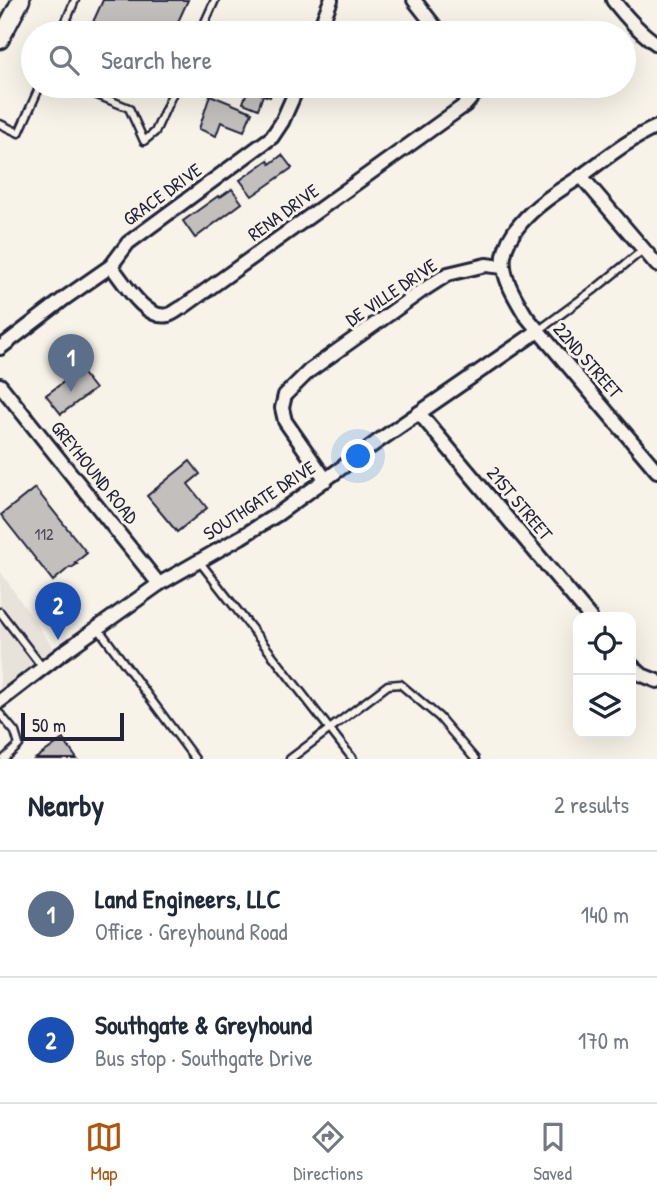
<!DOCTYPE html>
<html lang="en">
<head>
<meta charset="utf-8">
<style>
  :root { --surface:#fff; --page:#f6f6f7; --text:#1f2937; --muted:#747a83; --line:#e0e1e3; --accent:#b45309 }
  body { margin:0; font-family:"Patrick Hand",sans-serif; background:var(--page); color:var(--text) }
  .controls { position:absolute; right:21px; bottom:21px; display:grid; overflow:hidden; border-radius:14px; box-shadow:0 7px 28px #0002 }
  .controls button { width:63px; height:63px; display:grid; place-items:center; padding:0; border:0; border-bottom:2px solid var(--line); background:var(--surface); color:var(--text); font:35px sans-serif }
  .scale { position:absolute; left:21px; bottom:18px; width:103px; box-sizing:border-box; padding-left:7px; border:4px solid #22223b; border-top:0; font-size:19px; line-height:24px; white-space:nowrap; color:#22223b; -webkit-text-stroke:5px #f7f3e8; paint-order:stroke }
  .you { position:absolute; left:359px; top:457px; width:24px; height:24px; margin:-18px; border:5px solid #fff; border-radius:50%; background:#1a73e8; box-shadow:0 0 0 10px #1a73e833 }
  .badge { display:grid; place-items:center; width:46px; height:46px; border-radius:50%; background:var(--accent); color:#fff; font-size:23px; font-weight:700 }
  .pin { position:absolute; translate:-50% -58px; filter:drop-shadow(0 2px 4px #0008) }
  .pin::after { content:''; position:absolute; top:37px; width:24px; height:21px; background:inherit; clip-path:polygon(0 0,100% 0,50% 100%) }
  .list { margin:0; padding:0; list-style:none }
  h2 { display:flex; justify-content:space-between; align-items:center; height:91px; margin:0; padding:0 28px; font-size:30px }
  h2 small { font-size:23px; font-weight:400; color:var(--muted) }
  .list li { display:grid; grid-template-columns:46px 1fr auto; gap:21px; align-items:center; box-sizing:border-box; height:126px; padding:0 28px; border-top:2px solid var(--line) }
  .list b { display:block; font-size:26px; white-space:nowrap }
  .list p { margin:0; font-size:23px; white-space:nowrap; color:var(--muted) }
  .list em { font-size:23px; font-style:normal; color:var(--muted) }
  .icon { flex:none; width:38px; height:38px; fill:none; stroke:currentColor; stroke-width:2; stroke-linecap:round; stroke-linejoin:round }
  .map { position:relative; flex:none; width:657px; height:759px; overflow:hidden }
  .search { position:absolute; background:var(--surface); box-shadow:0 7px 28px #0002; left:21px; right:21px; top:21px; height:77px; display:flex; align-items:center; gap:18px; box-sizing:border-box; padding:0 24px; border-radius:38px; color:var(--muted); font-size:26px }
  .sheet { height:343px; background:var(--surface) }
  nav { display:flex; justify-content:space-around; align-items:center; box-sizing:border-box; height:98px; border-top:2px solid var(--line); background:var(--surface); font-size:19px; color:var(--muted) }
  nav a { display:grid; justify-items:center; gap:4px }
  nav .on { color:var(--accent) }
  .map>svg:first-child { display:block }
  .built { fill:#e7e3db }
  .building { fill:#c2bfbd; stroke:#22223b; stroke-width:2 }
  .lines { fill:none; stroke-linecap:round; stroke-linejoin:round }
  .service-casing { stroke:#22223b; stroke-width:11 }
  .minor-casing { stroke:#22223b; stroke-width:18 }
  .secondary-casing { stroke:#22223b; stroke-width:21 }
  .service { stroke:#f7f3e8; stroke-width:6 }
  .minor { stroke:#f7f3e8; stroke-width:12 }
  .secondary { stroke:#f7f3e8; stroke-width:16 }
  .labels { text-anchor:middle; stroke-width:6; stroke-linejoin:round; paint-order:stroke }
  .number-label { font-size:16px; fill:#4a495c }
  .street-label { font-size:19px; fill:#22223b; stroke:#f7f3e8 }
</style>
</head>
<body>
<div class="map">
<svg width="657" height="759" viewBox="0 0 657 759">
  <rect width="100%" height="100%" fill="#f7f3e8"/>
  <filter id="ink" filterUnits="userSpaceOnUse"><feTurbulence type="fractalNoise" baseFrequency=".0143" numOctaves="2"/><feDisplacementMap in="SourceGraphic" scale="14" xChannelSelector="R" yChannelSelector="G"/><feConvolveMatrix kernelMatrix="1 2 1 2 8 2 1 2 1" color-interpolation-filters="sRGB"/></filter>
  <g filter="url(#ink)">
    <path class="built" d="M0,571L53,648L0,690Z"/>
    <g class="building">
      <path d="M103,0H188L173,33H88Z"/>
      <path d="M241,86H277L276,89L273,88L270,97L263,95L258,109L243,103L248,89Z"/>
      <path d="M210,95L252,112L244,131L221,122L216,136L199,129Z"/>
      <path d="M282,155L292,168L252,196L240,180L268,160L270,164Z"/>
      <path d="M232,189L242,203L195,238L183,221L218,196L219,198Z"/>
      <path d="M80,370L95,389L61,414L46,395Z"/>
      <path d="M190,461L200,474L188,484L207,508L177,532L147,496Z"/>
      <path d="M35,488L87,553L75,563L77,564L71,568L70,567L53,581L1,515Z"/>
      <path d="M63,739L77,759H35Z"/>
    </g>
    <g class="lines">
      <g class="service-casing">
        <g id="service">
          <path d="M61,33L75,0"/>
          <path d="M200,33L215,0"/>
          <path d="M75,86L129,108L144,141L155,132L176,86"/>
          <path d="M0,124L19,133L40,86"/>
          <path d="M538,331L595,289L644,249"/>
          <path d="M199,561L353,759"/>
          <path d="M0,612L43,668"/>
          <path d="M98,628L195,759"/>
          <path d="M0,714L15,732L19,745L4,759"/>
          <path d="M290,759L388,685L400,684L439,717L475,759"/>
        </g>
      </g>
      <g class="minor-casing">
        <g id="minor">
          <path d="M414,0L440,33"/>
          <path d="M613,0C626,17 639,32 657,44"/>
          <path d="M318,33L331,0"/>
          <path d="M657,127C629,139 605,159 580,177C560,190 537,204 521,223C513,232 506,244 504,256C501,277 516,299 526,316L657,471"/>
          <path d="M581,176L657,265"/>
          <path d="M111,266C123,281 146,321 168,315C173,314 178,309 183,307L465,105L474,95V86"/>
          <path d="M0,348L65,298L111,266L128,243L272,137L282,122L298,86"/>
          <path d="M0,385L159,584"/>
          <path d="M419,413L590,617"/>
          <path d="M326,480L285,421L282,408L285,395L309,371L420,292L448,274L486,265L503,267"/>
          <path d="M631,665L642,675L657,681"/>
          <path d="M0,701L61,654L159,584L241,537L278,514L377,442L538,331"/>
        </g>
      </g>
      <g class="secondary-casing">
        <path id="secondary" d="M0,40L21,0"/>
      </g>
      <use href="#service" class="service"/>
      <use href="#minor" class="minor"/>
      <use href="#secondary" class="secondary"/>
    </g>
  </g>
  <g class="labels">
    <g class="number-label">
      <text x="44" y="540">112</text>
    </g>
    <g class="street-label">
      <text transform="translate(162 194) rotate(-36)" y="7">GRACE DRIVE</text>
      <text transform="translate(283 212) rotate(-36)" y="7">RENA DRIVE</text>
      <text transform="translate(391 292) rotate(-34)" y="7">DE VILLE DRIVE</text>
      <text transform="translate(588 360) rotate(49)" y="7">22ND STREET</text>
      <text transform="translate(95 472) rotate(51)" y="7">GREYHOUND ROAD</text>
      <text transform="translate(259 500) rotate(-33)" y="7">SOUTHGATE DRIVE</text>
      <text transform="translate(520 503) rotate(50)" y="7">21ST STREET</text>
    </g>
  </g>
</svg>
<div class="controls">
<button><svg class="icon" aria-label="locate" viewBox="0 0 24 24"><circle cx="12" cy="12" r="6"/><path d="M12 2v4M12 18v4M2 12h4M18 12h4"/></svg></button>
<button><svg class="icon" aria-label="layers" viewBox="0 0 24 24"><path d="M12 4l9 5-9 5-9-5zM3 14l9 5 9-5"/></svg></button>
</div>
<div class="scale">50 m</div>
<div class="you"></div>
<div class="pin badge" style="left:71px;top:392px;background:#5c6f8a">1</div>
<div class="pin badge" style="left:58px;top:640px;background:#1a4fb4">2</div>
<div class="search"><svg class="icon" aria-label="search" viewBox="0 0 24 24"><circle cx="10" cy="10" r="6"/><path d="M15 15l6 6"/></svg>Search here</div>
</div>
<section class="sheet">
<h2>Nearby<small>2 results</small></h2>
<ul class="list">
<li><span class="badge" style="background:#5c6f8a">1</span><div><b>Land Engineers, LLC</b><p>Office · Greyhound Road</p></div><em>140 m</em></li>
<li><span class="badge" style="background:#1a4fb4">2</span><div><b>Southgate &amp; Greyhound</b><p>Bus stop · Southgate Drive</p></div><em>170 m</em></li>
</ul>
</section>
<nav>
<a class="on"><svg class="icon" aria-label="map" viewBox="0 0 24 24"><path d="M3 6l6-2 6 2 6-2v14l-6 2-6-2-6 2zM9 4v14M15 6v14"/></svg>Map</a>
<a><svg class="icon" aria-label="directions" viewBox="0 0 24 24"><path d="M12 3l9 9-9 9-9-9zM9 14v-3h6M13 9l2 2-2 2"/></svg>Directions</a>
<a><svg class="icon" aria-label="saved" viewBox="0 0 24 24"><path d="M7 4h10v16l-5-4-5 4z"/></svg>Saved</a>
</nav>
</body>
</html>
